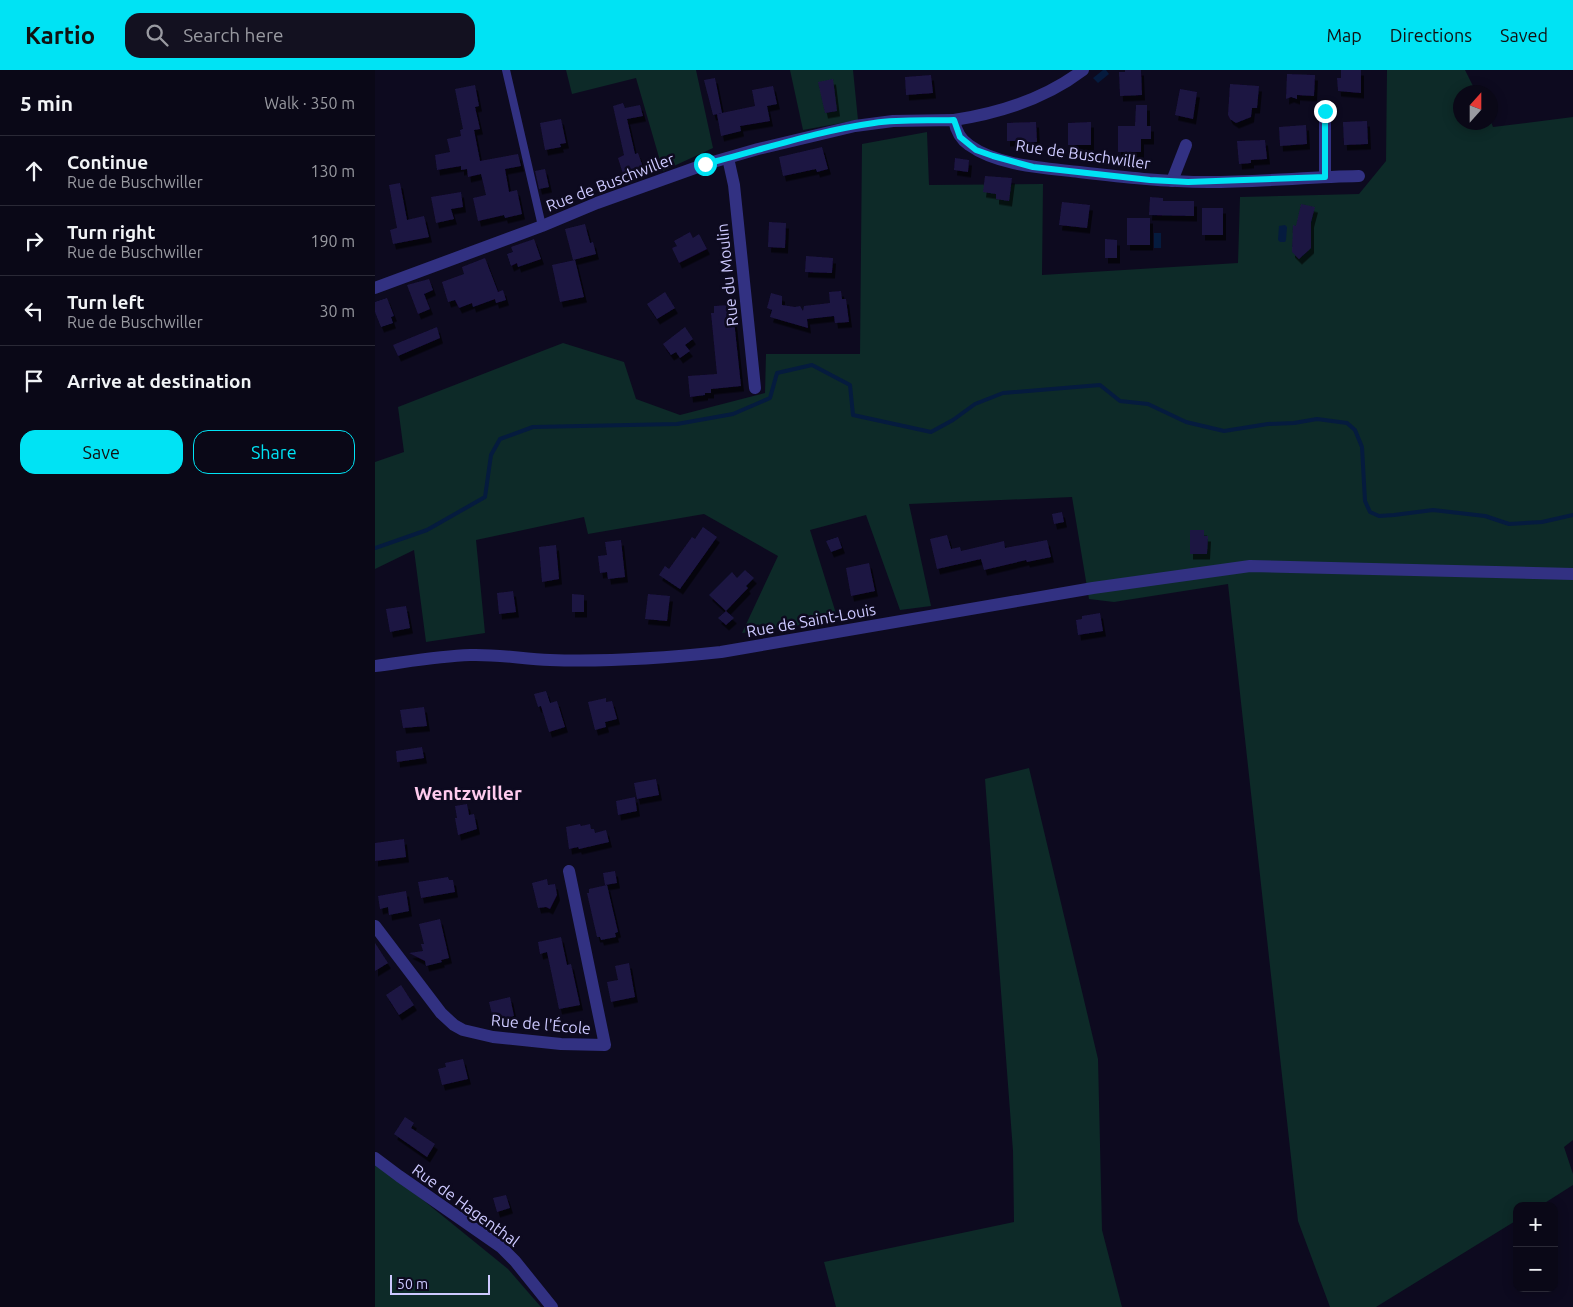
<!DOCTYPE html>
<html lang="en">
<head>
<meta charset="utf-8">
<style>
  :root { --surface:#0a0817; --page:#131120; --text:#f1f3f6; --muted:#999aa1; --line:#2a2936; --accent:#00e3f4 }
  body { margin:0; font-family:Ubuntu,sans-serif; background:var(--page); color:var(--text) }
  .controls { position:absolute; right:15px; bottom:15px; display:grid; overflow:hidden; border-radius:10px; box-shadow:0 2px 12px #0003 }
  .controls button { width:45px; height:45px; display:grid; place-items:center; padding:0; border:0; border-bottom:1px solid var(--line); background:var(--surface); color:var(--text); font:25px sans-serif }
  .compass { position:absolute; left:1078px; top:15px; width:45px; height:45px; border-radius:50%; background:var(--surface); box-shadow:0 2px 12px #0003; rotate:21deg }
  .scale { position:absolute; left:15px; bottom:12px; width:100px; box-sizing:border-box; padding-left:5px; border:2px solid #cdc9ff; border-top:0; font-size:14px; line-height:18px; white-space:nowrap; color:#cdc9ff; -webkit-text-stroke:4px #0d0a1f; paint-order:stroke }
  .stop { position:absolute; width:15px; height:15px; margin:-11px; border:4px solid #00e3f4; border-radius:50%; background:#fff }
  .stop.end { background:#00e3f4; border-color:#fff; box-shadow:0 1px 5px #0008 }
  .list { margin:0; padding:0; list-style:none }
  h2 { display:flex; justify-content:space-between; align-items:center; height:65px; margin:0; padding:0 20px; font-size:21px }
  h2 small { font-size:16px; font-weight:400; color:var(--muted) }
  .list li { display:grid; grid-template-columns:32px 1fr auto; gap:15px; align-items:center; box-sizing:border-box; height:70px; padding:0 20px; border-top:1px solid var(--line) }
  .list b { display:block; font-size:19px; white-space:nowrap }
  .list p { margin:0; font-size:16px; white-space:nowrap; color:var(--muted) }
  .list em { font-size:16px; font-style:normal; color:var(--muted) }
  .actions { display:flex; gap:10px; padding:15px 20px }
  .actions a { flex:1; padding:11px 0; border:1px solid var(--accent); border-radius:15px; text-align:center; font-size:18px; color:var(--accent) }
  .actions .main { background:var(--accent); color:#111 }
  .icon { flex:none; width:28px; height:28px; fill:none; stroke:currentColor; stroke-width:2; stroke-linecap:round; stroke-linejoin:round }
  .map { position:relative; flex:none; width:1198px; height:1237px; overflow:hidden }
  header { display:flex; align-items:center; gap:30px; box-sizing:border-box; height:70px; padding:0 25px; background:var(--accent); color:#111 }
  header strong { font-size:24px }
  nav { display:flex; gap:28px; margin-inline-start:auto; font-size:18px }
  .search { width:350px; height:45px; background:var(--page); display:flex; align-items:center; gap:12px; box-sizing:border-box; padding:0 18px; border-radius:15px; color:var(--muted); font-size:19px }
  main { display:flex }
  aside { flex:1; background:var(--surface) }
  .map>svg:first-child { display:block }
  .green { fill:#0d2a28 }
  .water { fill:#051b3e }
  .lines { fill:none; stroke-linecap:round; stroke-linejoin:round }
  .stream { stroke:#051b3e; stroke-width:4 }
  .building { fill:#1d1542; filter:url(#shadow) }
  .service { stroke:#323182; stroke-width:8 }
  .minor { stroke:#323182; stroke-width:12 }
  .tertiary { stroke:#323182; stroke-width:12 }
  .route { stroke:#00e3f4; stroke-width:6 }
  .labels { text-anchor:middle; stroke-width:5; stroke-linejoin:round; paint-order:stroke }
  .street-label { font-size:16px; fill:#cdc9ff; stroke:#0d0a1f }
  .quarter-label { font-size:19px; font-weight:bold; fill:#ffcbee; stroke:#0d0a1f }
</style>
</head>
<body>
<header>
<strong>Kartio</strong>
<div class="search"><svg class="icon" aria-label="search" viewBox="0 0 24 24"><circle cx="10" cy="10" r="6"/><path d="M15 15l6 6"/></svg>Search here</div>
<nav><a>Map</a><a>Directions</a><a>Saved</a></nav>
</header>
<main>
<aside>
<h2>5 min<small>Walk · 350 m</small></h2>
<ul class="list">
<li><svg class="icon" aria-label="ahead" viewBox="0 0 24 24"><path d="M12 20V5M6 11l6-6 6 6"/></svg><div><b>Continue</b><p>Rue de Buschwiller</p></div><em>130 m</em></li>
<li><svg class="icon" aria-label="right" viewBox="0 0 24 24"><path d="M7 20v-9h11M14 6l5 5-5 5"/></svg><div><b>Turn right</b><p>Rue de Buschwiller</p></div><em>190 m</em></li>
<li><svg class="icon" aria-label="left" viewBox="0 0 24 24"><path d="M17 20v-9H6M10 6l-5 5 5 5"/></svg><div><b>Turn left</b><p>Rue de Buschwiller</p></div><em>30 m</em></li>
<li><svg class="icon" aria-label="arrive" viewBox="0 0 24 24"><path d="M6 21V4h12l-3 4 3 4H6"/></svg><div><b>Arrive at destination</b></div></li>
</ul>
<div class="actions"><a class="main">Save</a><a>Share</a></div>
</aside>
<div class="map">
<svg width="1198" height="1237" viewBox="0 0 1198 1237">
  <defs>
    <filter id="shadow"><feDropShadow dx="3" dy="5.5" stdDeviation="0" flood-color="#0009"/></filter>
  </defs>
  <rect width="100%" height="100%" fill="#0d0a1f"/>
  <g class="green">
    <path d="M191,0H321L338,78L288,101L261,8L197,24Z"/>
    <path d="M415,0H478L483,50L428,60Z"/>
    <path d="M1012,0H1090L1101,22H1086V52H1116L1118,57L1198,47V1070L1189,1077L1198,1104V1115L1165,1136H1142V1150L1001,1237H955L923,1151L853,514L739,532L714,529L697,427L534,434L556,536L525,540L491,445L435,460L463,550L367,563L403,486L329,444L213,464L209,447L101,470L110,563L51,572L39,480L0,499V392L29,382L23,337L188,273L249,292L261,329L305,345L390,323L391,284H485L487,74L552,62L554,115L668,114L667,205L863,193L865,127L984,124L1011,91Z"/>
    <path d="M654,698L723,989L727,1160L747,1237H461L449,1192L639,1152L638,1081L610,709Z"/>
    <path d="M0,1091L133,1199L166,1237H0Z"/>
  </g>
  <g class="water">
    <path d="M728,0H731L734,4L723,13L718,8Z"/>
    <path d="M904,156L910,155L912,157L911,170L910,172H905L903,170Z"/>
    <rect x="779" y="163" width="7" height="15"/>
  </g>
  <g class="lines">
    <path class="stream" d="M0,478L52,460L110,427L116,385L125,369L158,357L302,354L358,344L395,328L402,303L437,295L475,315L478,345L556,362L578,350L600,334L628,323L725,315L745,331L773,334L811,352L849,361L893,354L919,353L942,349L972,353L980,360L987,377L990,431L995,442L1004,446L1019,445L1058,440L1110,446L1134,454L1167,452L1198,445"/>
  </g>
  <g class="building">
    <path d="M750,0H766L767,25L745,26L744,2H750Z"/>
    <path d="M966,0H986V23L963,21L962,8H966Z"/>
    <path d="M912,4L940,5L939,26L922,25V29L916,27L911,29Z"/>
    <path d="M556,5L558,23L531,25L530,7Z"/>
    <path d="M340,8L347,43L338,45L329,10Z"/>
    <path d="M458,9L462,41L450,43L443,12Z"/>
    <path d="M855,14L884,16L882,38H877L876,47L861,53L855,49L853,45Z"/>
    <path d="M100,15L104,36L100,37L105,59L99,60L105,91L143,84L146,96L130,99L134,122L142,120L147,144L130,148L129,145L103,151L98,128L111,125L106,104L93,107L92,99L86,100V96L62,100L60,85L75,82L72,69L86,66L85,60L88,59L80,19Z"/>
    <path d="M398,16L402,34L392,36L395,51L365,56L366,61L346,66L342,44L380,36L377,20Z"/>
    <path d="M805,19L822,22L818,49L800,45Z"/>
    <path d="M248,33L250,38L265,35L268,46L252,49L260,84L263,83L269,100L249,107L243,88L249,85L238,36Z"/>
    <path d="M761,35H772V56H776V69H766V82H743V56H760Z"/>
    <path d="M186,49L191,73L185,74L186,77L170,80L165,53Z"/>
    <path d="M992,51L993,74L969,75L968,52Z"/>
    <path d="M661,52L662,72L645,73V71H632V53Z"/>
    <path d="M716,52V75H693V53Z"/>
    <path d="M931,55L932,74L905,76L904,57Z"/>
    <path d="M890,70L892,89L876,90V93L864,94L862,71Z"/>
    <path d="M447,77L453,99L442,102L441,99L408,106L404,87Z"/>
    <path d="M580,88L594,90L593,102L579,100Z"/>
    <path d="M170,99L174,117L164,119L160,101Z"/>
    <path d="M610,106L637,108L634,131L621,129V124L608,122Z"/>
    <path d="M25,113L32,150L49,146L54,167L18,174L15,160L22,158L14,115Z"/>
    <path d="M86,122L88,137L76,139L79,149L61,153L56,127Z"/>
    <path d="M775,127L788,128V131H819V146L774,145Z"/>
    <path d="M687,132L715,135L712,158L684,155Z"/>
    <path d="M926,134L940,137L936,152V178L924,189L917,182L918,155L921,156Z"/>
    <rect x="827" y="138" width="21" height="27"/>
    <rect x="752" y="148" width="23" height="27"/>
    <path d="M394,152L411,153L410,178L393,177Z"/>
    <path d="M210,154L215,173L218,172L221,184L198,190L190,159Z"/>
    <path d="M315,162L318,168L324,164L332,179L304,193L297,178L302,176L299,171Z"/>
    <path d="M159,169L166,189L143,197L142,193L136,196L132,184L138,182L136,177Z"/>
    <path d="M730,169L742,170V188H730Z"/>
    <path d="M431,186L458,188L457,203L430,202Z"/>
    <path d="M110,188L123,222L128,220L131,230L121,233L120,229L98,237L97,233L84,238L80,230L73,232L67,212L89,204L87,197Z"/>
    <path d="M200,190L209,227L185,232L177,195Z"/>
    <path d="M54,209L58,220L49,224L55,239L43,244L32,215Z"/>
    <path d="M466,221L467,229H471L474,252L460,253L459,246L432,249L433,258L395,247L397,240L392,238L396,223L407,226V235L420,237L425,236L428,241L429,236L455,233L454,222Z"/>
    <path d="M290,222L300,238L282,249L272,234Z"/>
    <path d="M12,228L19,246L16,247L18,253L6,257L0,242V232Z"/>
    <path d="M355,235L356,241H358L366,316L336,319V323H330V325L315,327L313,306L342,304L336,243H339V236Z"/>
    <path d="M62,257L65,268L23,286L18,275Z"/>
    <path d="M310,257L318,269L310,275L315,281L305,288L301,282L296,285L288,274Z"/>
    <path d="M687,442L689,452L679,454L677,444Z"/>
    <path d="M328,457L342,467L305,519L284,505L290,496L294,499L317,467L320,469Z"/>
    <path d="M815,460H829V466H833L832,484H815Z"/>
    <path d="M572,465L576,479L585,477L586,481L629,471L630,478L672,470L676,487L652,492L651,490L609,500L606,489L562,499L555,469Z"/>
    <path d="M463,467L467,478L456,482L451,471Z"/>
    <path d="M246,470L250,507L233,509L232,502L225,503L223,486L232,485L230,472Z"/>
    <path d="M181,475L184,509L167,512L164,477Z"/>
    <path d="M494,493L500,521L476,526L471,498Z"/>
    <path d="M370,500L379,508L371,516L373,518L351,541L359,548L351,555L343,548L351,541L334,525L357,502L362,508Z"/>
    <path d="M138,521L141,542L124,544L122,523Z"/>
    <path d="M197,524L209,525V542H197Z"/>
    <path d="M273,524L295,526L292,551L270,549Z"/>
    <path d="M31,536L35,558L15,562L11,539Z"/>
    <path d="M725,543L728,561L703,565L701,550L707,549V546Z"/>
    <path d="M171,621L175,633L182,631L190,657L174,662L166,636L163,637L159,624Z"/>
    <path d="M231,628V632L237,631L242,649L230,652L231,657L220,660L213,632Z"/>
    <path d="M49,637L52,656L28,658L25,640Z"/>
    <path d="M47,677L49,688L22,692L21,681Z"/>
    <path d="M281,709L284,725L262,729L259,713Z"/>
    <path d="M260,727L262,741L243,745L241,731Z"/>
    <path d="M92,734L94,745L99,744L102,759L83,765L80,748H82L80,736Z"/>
    <path d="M205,754L206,756L215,754L216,759H219L220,763L231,760L234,772L204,779L203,777L194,779L191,757Z"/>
    <path d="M29,769L31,787L0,791V773Z"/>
    <path d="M240,801L242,813L230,815L228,803Z"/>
    <path d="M73,807L74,810H78L80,822L46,828L43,812Z"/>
    <path d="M172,809L173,815L180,814L182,825L175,839L171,837L163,838L157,813Z"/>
    <path d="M232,815L243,862L240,863L241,867L226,870L225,867H222L212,823H214V819Z"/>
    <path d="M31,821L34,841L14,845L13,837L5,839L3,826Z"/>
    <path d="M65,849L74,888L66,890L67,892L51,896L50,891L34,883L48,881L46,874H49L44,854Z"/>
    <path d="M186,867L192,895L196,894L205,935L184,939L172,882L165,884L163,872Z"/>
    <path d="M0,873L13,893L0,901Z"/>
    <path d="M254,893L260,927L236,932L232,912L243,910L240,896Z"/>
    <path d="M26,915L39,935L24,945L11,925Z"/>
    <path d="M135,927L139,946L126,949L125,946L118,948L114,932Z"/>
    <path d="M88,989L93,1009L67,1015L63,999L71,997L70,993Z"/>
    <path d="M30,1047L39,1053L36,1058L60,1074L52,1087L19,1064Z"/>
    <path d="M131,1125L135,1138L122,1142L118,1128Z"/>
  </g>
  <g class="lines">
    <path class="service" d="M131,0L167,156"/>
    <g class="minor">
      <path d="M579,50C625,43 670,29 708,0"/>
      <path d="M353,88L359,115L380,318"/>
      <path d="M950,107V41"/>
      <path d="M797,111L811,75"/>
      <path d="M0,218L167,156L222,133L331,94L383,79L480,56L518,51L579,50C581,61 585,69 594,75C623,96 670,98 704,102C747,107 790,112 833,112C883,112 934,107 984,106"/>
      <path d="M0,856L66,943L79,955L88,960L118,967L186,974L230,975L194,801"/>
      <path d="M0,1088L24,1106L126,1177L140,1191L177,1237"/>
    </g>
    <path class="tertiary" d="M0,596C31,592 63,586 95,585C122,584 148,589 175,590C231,592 290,588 346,582L718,518L875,496L1198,504"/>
  </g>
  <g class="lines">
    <path class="route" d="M330,94C386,80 442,61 499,53C525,49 553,51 579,50L585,67L601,80L618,86L658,97L775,110L813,112L950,107V41"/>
  </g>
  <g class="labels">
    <g class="street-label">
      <text transform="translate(708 84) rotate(8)" y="6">Rue de Buschwiller</text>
      <text transform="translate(235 112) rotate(-21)" y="6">Rue de Buschwiller</text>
      <text transform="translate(352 205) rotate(-96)" y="6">Rue du Moulin</text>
      <text transform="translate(436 550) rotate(-10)" y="6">Rue de Saint-Louis</text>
      <text transform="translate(166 954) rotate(5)" y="6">Rue de l'École</text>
      <text transform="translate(91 1135) rotate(36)" y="6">Rue de Hagenthal</text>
    </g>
    <g class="quarter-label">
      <text x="93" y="730">Wentzwiller</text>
    </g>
  </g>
</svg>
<div class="controls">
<button>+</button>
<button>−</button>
</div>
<svg class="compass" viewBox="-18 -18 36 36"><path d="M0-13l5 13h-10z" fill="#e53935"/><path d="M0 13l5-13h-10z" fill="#999aa1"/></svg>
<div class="scale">50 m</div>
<div class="stop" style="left:330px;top:94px"></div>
<div class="stop end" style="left:950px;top:41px"></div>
</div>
</main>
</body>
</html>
